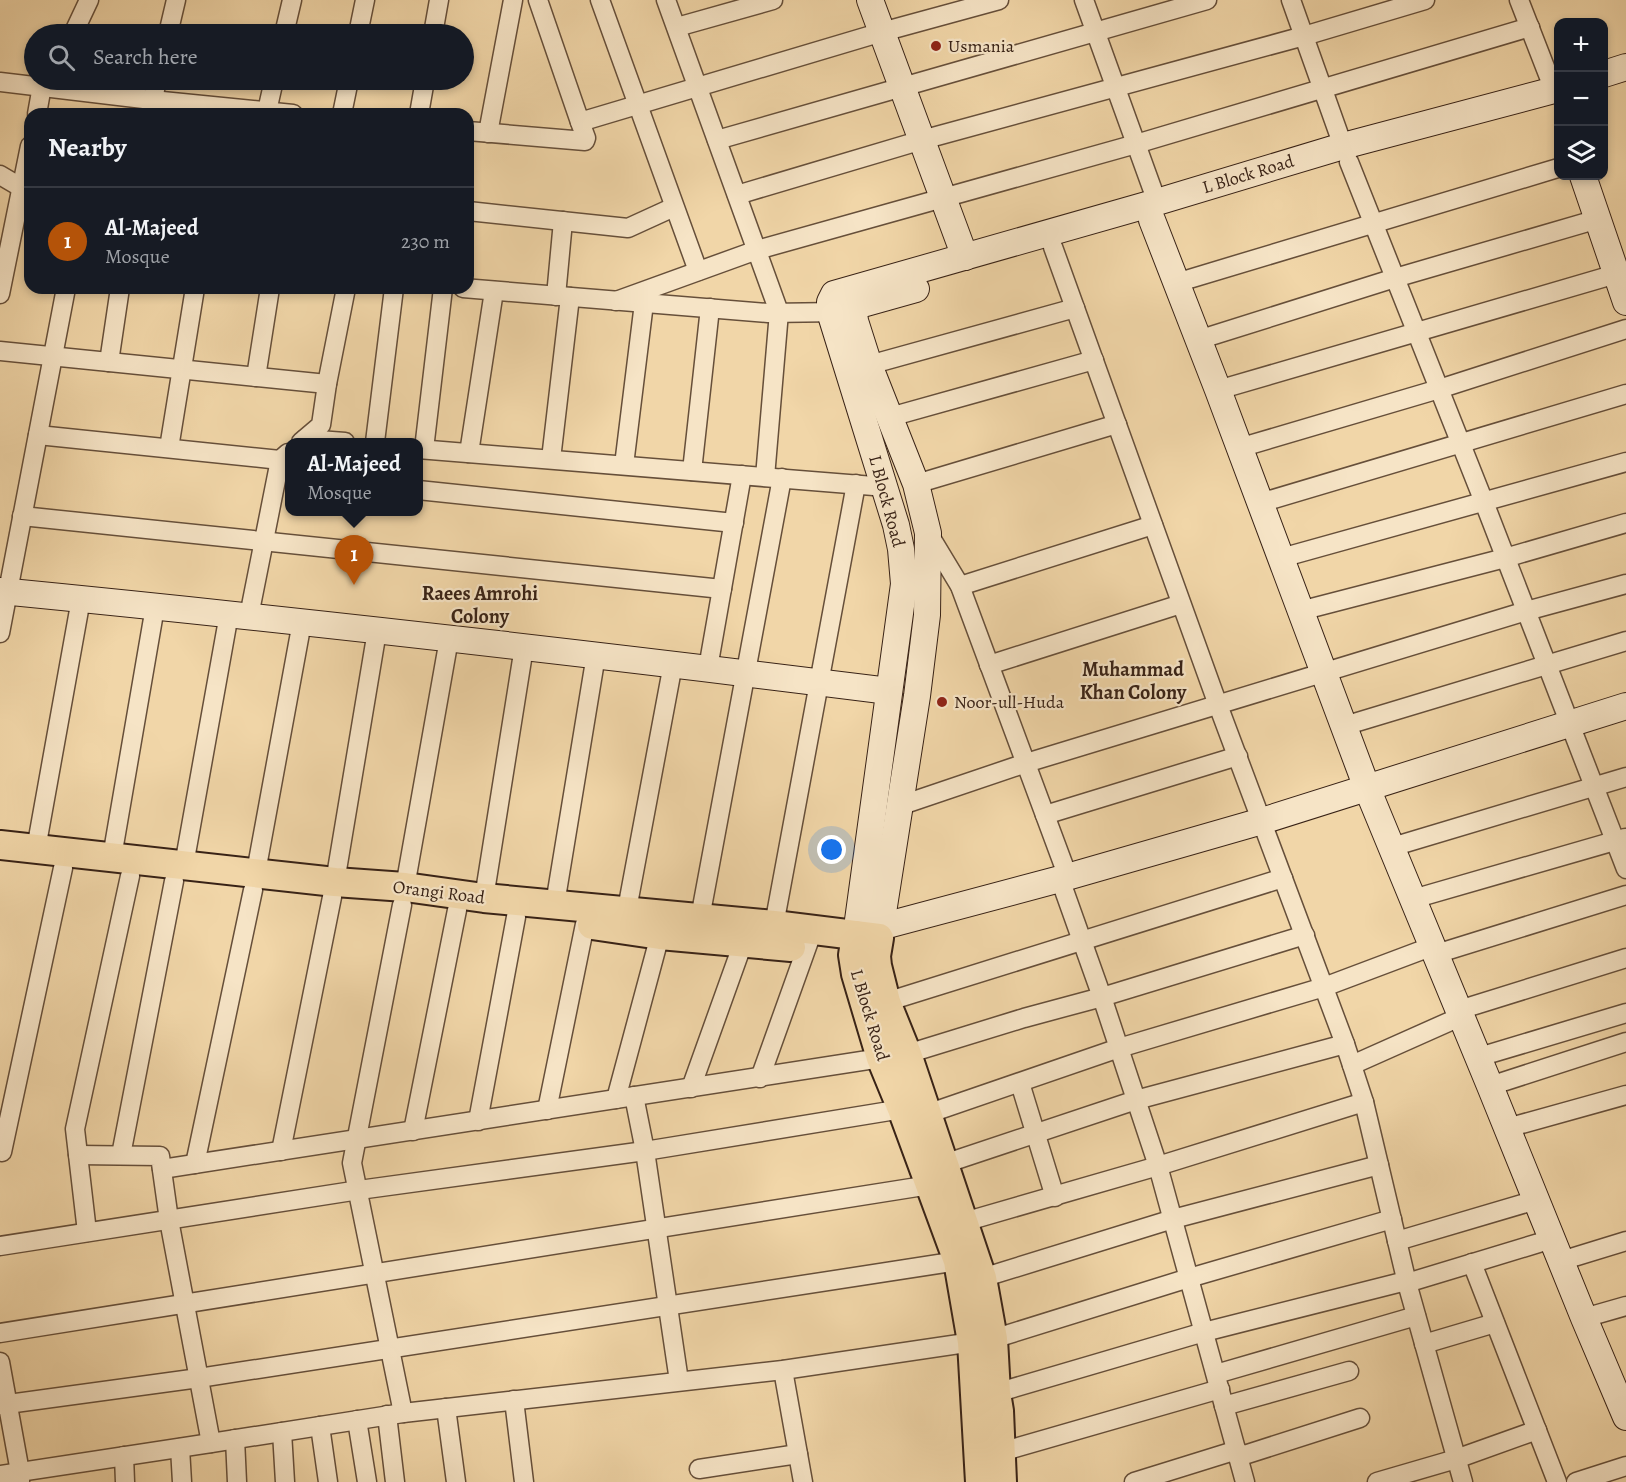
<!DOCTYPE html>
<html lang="en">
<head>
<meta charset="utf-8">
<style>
  :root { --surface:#171b24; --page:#242831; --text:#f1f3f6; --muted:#9ea1a6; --line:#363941; --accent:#b45309 }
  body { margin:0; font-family:Alegreya,serif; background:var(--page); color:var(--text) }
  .controls { position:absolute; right:18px; top:18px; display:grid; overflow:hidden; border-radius:12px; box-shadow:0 3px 9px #0003 }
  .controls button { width:54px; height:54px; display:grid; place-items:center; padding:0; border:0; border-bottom:2px solid var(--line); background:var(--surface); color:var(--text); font:30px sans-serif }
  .you { position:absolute; left:832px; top:850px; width:21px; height:21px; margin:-15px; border:4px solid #fff; border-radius:50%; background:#1a73e8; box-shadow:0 0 0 9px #1a73e833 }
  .badge { display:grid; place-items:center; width:39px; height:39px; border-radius:50%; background:var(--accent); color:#fff; font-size:20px; font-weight:700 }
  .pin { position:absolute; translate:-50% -50px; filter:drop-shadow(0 2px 3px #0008) }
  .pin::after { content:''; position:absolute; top:32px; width:21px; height:18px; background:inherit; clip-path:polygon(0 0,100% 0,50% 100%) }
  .popup { position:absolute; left:285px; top:438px; width:138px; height:78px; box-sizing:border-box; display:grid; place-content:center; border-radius:12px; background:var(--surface); filter:drop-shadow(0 2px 4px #0005); font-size:20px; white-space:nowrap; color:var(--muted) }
  .popup b { font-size:22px; color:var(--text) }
  .popup::after { content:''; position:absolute; left:50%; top:100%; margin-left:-12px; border:12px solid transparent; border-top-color:var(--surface) }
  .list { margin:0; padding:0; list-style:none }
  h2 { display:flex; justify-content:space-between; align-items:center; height:78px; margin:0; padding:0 24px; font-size:26px }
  h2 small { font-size:20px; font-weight:400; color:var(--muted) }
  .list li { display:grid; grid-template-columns:39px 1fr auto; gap:18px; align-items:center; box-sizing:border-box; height:108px; padding:0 24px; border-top:2px solid var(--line) }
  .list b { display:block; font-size:22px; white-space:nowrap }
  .list p { margin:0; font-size:20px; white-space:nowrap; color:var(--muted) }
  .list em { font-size:20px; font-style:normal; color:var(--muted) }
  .icon { flex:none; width:33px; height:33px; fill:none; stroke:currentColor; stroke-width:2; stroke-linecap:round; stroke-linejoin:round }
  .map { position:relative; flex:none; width:1626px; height:1482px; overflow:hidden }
  .search { position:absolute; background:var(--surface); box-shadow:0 3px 9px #0003; left:24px; top:24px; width:450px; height:66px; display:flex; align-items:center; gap:15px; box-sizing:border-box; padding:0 21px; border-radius:33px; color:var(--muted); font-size:22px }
  .panel { position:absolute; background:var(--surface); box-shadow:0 3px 9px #0003; left:24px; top:108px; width:450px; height:186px; border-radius:18px }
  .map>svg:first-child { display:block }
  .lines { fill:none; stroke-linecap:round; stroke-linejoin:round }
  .street-casing { stroke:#664f3a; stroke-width:21 }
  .secondary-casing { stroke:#382216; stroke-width:28 }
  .primary-casing { stroke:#382216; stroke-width:32 }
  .street { stroke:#f6e4c6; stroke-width:18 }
  .secondary { stroke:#f6e4c6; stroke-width:26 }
  .primary { stroke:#f1d6a8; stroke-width:28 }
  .poi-dot { fill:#8f2418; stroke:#f6e4c6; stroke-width:2 }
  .labels { text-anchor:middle; stroke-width:4.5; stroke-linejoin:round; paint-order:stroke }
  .poi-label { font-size:18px; fill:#382216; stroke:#f6e4c6; text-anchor:start }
  .street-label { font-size:18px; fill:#382216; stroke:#f6e4c6 }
  .neighbourhood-label { font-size:20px; font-weight:bold; fill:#382216; stroke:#f6e4c6 }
</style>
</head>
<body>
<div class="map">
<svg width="1626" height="1482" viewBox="0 0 1626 1482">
  <rect width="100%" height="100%" fill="#f1d6a8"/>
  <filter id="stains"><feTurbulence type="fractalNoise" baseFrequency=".00333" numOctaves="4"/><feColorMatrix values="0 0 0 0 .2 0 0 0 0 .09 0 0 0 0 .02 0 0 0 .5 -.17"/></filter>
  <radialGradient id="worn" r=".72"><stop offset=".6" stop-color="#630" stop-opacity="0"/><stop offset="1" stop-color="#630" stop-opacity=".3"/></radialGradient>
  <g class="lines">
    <g class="street-casing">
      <g id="street">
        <path d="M538,0L580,122L882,32L999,0"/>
        <path d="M600,0L698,271"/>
        <path d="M666,0L779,312L765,477"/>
        <path d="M1084,0L1157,202"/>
        <path d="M1291,0L1343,146"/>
        <path d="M1519,0L1554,90"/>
        <path d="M677,27L773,0"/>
        <path d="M73,34L89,0"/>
        <path d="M168,34L176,0"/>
        <path d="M284,34L292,0"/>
        <path d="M358,34L365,0"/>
        <path d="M433,34L439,0"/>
        <path d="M0,82L152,100L293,114"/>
        <path d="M267,111L274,80"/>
        <path d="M37,114L42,86"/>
        <path d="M150,114L157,80"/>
        <path d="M342,114L349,80"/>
        <path d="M419,114L425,80"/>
        <path d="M468,131L585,141L586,138L580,122"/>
        <path d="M488,133L513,0"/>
        <path d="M717,140L1207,0"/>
        <path d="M1349,162L1484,502L1626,869"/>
        <path d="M0,175L22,188L30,191"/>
        <path d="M737,195L922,140L1304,36L1425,0"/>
        <path d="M468,211L628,228L674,207"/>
        <path d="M1053,247L1218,705L1345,1044L1364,1102L1407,1283L1463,1482"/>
        <path d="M1176,283L1558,168"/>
        <path d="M463,288L768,313L840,312"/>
        <path d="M0,294L30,146"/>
        <path d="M556,296L563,221"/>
        <path d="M616,301L757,250L1136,144L1530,27"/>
        <path d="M1198,340L1395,278L1598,219"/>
        <path d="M0,351L327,384"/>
        <path d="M109,362L120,288"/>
        <path d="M869,365L1075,308"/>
        <path d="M256,377L270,288"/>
        <path d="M1218,390L1616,274"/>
        <path d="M890,417L1094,360"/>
        <path d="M38,435L280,460"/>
        <path d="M305,439L345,442"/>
        <path d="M301,442L321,425L327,384L346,288"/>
        <path d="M375,442L394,288"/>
        <path d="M169,448L195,288"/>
        <path d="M1239,448L1439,389L1626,329"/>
        <path d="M418,449L886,487"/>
        <path d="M424,449L443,288"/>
        <path d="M469,453L494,291"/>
        <path d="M551,459L570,297"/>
        <path d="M624,465L644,303"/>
        <path d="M692,471L710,308"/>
        <path d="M916,484L1117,424"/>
        <path d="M418,490L734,523"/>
        <path d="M1260,503L1626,394"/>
        <path d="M22,516L722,589"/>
        <path d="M928,533L960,586L1068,877"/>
        <path d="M1281,558L1626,462"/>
        <path d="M960,586L1153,525"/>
        <path d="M1300,611L1505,558L1626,523"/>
        <path d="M249,616L280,460L288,453"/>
        <path d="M0,633L66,288"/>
        <path d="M989,665L1181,604"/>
        <path d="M708,668L742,475"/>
        <path d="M1344,726L1626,641"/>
        <path d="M899,806L1026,763L1526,611L1626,584"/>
        <path d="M1045,815L1238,756"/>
        <path d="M1392,847L1626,777"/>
        <path d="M36,849L81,599"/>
        <path d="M112,857L155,607"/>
        <path d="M184,865L229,614"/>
        <path d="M256,872L302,622"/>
        <path d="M1060,879L1102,997L1158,1166L1245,1482"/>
        <path d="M335,882L377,631"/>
        <path d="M405,887L449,639"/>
        <path d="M484,898L524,647"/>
        <path d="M1413,899L1625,838"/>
        <path d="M555,904L596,655"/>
        <path d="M402,905L352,1163L403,1413"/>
        <path d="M700,918L782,478"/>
        <path d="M625,920L673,664"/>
        <path d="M774,925L856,484"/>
        <path d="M1436,954L1626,895"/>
        <path d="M886,1002L1283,878"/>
        <path d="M1459,1010L1626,958"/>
        <path d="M907,1054L1024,1018L1102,997L1305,935"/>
        <path d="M1479,1057L1626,1013"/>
        <path d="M1352,1065L1462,1016"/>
        <path d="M760,1078L813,930"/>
        <path d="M1020,1083L1055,1197"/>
        <path d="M1490,1086L1626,1042"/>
        <path d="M691,1088L743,943"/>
        <path d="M634,1096L645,1151L679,1381"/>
        <path d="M616,1099L660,935"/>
        <path d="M547,1110L585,924"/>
        <path d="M927,1114L1119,1048L1324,987L1433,946"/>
        <path d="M478,1121L516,917"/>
        <path d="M1507,1128L1626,1095"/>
        <path d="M413,1131L457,910"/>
        <path d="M281,1151L332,897"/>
        <path d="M2,1152L63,868"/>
        <path d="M78,1155L160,1156L169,1220L211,1443"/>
        <path d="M121,1155L174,881"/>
        <path d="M195,1164L253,890"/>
        <path d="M944,1164L1136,1100L1345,1044"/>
        <path d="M162,1169L881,1058"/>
        <path d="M964,1222L1158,1166L1364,1102"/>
        <path d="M87,1232L75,1129L130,876"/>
        <path d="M1397,1241L1536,1200"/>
        <path d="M0,1246L359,1190L645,1151L902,1109"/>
        <path d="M1561,1261L1626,1241"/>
        <path d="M1472,1263L1557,1482"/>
        <path d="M982,1278L1173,1219L1379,1165"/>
        <path d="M1407,1283L1552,1239"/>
        <path d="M1584,1318L1626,1306"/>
        <path d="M0,1333L930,1185"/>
        <path d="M1424,1344L1495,1323"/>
        <path d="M0,1362L20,1472V1481"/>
        <path d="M783,1370L803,1482"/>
        <path d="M1216,1374L1416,1316"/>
        <path d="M996,1393L1204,1332L1406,1281"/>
        <path d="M514,1400L524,1482"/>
        <path d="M0,1405L199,1378L958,1261"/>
        <path d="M1224,1406L1349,1371"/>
        <path d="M446,1408L456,1482"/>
        <path d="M387,1415L395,1482"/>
        <path d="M357,1420L367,1482"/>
        <path d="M320,1426L328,1482"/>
        <path d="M282,1432L285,1482"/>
        <path d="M235,1439L237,1482"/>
        <path d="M180,1448L182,1482"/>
        <path d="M1001,1452L1220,1389"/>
        <path d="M124,1456L125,1482"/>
        <path d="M1238,1457L1360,1418"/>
        <path d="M699,1469L798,1454"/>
        <path d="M0,1475L211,1443L403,1413L783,1370L993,1339L1189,1278L1392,1219"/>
        <path d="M1134,1482L1237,1450"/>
        <path d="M1377,1482L1456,1459L1537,1430"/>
        <path d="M1576,1482L1626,1466"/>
      </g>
    </g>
    <g class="secondary-casing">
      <g id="secondary">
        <path d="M870,0L965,257"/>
        <path d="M1604,74L1626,67"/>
        <path d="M1583,176L1626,302"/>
        <path d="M1152,220L1218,390L1367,788L1490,1086L1584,1318L1626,1417"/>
        <path d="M0,591C297,620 593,654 889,691"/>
        <path d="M880,927L1060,879L1262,821L1626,706"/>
        <path d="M856,935L904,584L901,549L896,525L830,312V302L834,294L1157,202L1343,146L1558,89"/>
        <path d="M879,938L917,696L927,615L928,533L916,484L869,365L855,321L854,311L859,305L916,289"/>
      </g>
    </g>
    <g class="primary-casing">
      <g id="primary">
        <path d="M0,845L335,882L405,887L484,898L774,925L879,938L876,956L877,966L886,1002L907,1054L982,1278L993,1339L996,1393L999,1411L1002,1482"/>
        <path d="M592,925L660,935L791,947"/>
        <path d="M856,935L853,955L856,974L881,1058L902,1109L958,1261L972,1342L980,1482"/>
      </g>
    </g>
    <use href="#street" class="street"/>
    <use href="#secondary" class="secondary"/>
    <use href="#primary" class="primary"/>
  </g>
  <g class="poi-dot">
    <circle cx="936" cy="46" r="6"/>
    <circle cx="942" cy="702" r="6"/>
  </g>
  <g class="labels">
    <g class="poi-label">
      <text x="948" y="52">Usmania</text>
      <text x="954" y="708">Noor-ull-Huda</text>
    </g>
    <g class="street-label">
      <text transform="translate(1248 174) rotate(-17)" y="6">L Block Road</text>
      <text transform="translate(887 501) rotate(75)" y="6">L Block Road</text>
      <text transform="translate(439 892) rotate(7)" y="6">Orangi Road</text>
      <text transform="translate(870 1015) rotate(73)" y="6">L Block Road</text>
    </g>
    <g class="neighbourhood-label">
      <text x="480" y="600">Raees Amrohi<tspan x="480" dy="23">Colony</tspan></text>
      <text x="1133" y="676">Muhammad<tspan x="1133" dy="23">Khan Colony</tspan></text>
    </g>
  </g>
  <rect width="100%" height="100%" filter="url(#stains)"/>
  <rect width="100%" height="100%" fill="url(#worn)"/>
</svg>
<div class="controls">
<button>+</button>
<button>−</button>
<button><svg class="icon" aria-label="layers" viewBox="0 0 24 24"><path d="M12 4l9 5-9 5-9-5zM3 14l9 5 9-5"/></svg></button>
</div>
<div class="you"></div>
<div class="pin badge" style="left:354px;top:585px">1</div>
<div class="popup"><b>Al-Majeed</b>Mosque</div>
<div class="search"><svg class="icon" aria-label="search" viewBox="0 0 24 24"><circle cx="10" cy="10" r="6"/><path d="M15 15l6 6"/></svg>Search here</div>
<section class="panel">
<h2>Nearby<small></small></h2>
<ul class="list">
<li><span class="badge">1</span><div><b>Al-Majeed</b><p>Mosque</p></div><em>230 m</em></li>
</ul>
</section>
</div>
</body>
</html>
